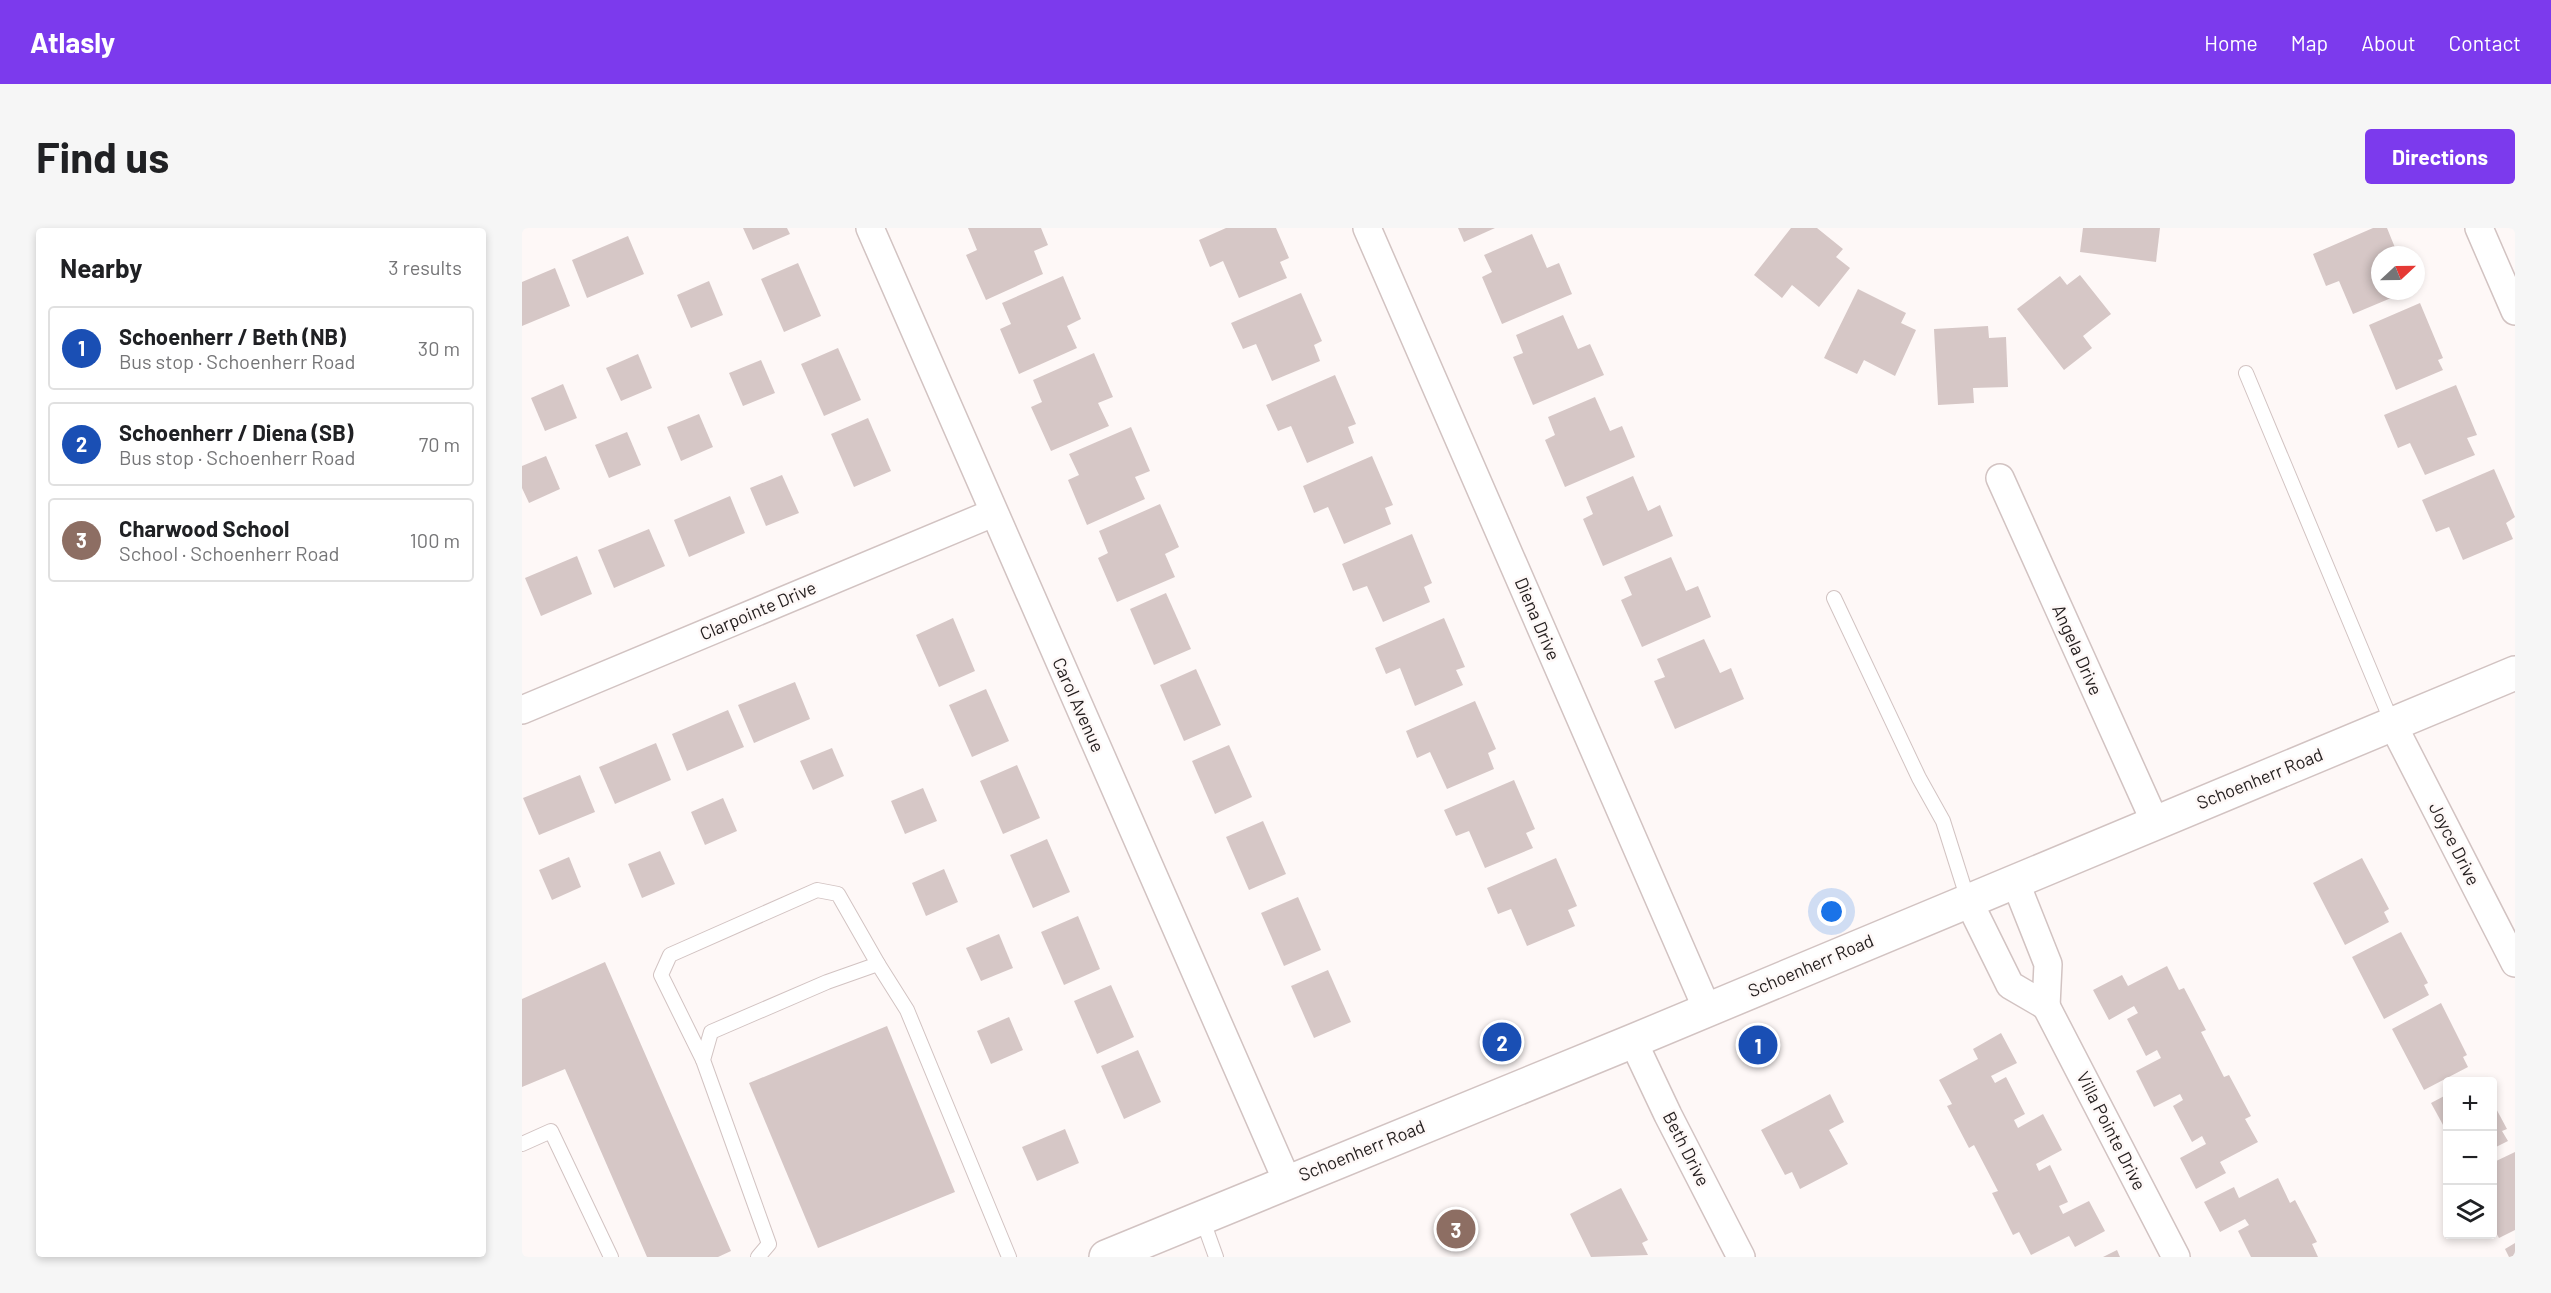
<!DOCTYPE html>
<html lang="en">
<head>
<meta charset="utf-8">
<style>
  :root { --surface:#fff; --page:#f6f6f6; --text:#202124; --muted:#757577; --line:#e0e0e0; --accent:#7c3aed }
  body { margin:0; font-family:Barlow,sans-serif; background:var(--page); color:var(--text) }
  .controls { position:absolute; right:18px; bottom:18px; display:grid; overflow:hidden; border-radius:6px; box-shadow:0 3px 9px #0003 }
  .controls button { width:54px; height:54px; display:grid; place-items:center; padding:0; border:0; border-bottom:2px solid var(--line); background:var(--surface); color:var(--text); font:30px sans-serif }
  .compass { position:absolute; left:1849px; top:18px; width:54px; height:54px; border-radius:50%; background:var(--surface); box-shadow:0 3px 9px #0003; rotate:68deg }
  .you { position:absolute; left:1310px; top:684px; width:21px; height:21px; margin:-15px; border:4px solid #fff; border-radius:50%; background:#1a73e8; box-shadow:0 0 0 9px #1a73e833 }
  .badge { display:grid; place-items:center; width:39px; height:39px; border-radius:50%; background:var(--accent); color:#fff; font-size:20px; font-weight:700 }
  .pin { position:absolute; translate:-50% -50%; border:3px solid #fff; box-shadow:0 2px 6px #0006 }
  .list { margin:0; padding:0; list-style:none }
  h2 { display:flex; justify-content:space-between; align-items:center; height:78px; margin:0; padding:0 24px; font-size:26px }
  h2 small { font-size:20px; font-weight:400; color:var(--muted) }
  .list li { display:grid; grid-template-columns:39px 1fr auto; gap:18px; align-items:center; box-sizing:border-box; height:84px; margin:0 12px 12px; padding:0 12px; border:2px solid var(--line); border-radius:6px }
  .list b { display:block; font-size:22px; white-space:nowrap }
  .list p { margin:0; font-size:20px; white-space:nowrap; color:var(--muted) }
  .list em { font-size:20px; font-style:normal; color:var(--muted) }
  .icon { flex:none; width:33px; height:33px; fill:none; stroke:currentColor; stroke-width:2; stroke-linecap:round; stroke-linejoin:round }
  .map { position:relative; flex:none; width:1993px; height:1029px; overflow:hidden; border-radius:6px }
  header { display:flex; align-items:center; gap:36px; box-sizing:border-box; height:84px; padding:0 30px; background:var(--accent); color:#fff }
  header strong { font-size:28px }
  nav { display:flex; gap:33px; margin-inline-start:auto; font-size:21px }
  .intro { display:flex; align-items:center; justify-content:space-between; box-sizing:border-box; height:144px; padding:0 36px }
  h1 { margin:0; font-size:42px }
  .button { padding:15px 27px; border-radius:6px; background:var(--accent); color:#fff; font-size:21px; font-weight:700 }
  main { display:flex; gap:36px; padding:0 36px }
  aside { flex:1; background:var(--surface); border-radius:6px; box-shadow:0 3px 9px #0003 }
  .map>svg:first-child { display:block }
  .building { fill:#d6c7c6 }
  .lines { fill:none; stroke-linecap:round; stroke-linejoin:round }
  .lane-casing { stroke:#d2c3c2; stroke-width:16 }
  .street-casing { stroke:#d2c3c2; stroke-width:30 }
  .secondary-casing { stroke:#d2c3c2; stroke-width:36 }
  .lane { stroke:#fff; stroke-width:14 }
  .street { stroke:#fff; stroke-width:27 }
  .secondary { stroke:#fff; stroke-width:33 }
  .labels { text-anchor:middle; stroke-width:5; stroke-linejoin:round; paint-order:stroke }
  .street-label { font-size:18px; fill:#221d1d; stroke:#fef8f7 }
</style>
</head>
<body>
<header>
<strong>Atlasly</strong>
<nav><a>Home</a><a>Map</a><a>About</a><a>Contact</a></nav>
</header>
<div class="intro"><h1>Find us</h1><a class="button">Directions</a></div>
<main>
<aside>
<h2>Nearby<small>3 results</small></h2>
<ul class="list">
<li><span class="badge" style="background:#1a4fb4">1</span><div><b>Schoenherr / Beth (NB)</b><p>Bus stop · Schoenherr Road</p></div><em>30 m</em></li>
<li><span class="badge" style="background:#1a4fb4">2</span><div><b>Schoenherr / Diena (SB)</b><p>Bus stop · Schoenherr Road</p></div><em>70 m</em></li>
<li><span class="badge" style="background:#8d6e63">3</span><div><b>Charwood School</b><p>School · Schoenherr Road</p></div><em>100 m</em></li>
</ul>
</aside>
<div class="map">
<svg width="1993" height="1029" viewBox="0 0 1993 1029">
  <rect width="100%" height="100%" fill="#fef8f7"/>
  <g class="building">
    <path d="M221,0H265L268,6L231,22Z"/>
    <path d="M446,0H519L526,17L512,23L521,46L464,72L444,27L455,22Z"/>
    <path d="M704,0H754L767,30L758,34L765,50L717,70L701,33L688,39L677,12Z"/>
    <path d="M936,0H973L942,14Z"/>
    <path d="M1269,0H1295L1321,21L1314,29L1328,40L1297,79L1270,57L1260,70L1232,47Z"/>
    <path d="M1561,0H1638L1634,34L1558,24Z"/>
    <path d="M1851,0H1865L1876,27H1858V63L1881,65L1831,86L1817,53L1804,58L1791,26Z"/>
    <path d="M1010,6L1025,40L1037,35L1050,66L980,96L960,49L970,44L962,27Z"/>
    <path d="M106,8L122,46L65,70L50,32Z"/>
    <path d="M276,35L299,88L262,104L239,51Z"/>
    <path d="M33,40L48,78L0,98V54Z"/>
    <path d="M1558,47L1589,86L1561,108L1570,120L1542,142L1495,81L1538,48L1545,57Z"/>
    <path d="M541,48L559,91L545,98L555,120L497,146L478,101L489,96L480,75Z"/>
    <path d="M187,53L201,87L169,100L155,67Z"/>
    <path d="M1336,61L1384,85L1379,95L1394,102L1373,148L1342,132L1335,146L1302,130Z"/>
    <path d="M779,65L800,113L792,117L798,133L750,153L734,116L721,121L709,95Z"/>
    <path d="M1898,75L1921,130L1916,132L1921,142L1874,162L1847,97Z"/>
    <path d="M1041,87L1056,121L1068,116L1082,147L1011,177L991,129L1001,125L994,107Z"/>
    <path d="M1466,98L1467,110L1484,109L1486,159L1451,160L1452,175L1416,177L1412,101Z"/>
    <path d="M316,120L339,172L302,188L279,136Z"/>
    <path d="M572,125L591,169L576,175L587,198L529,223L509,179L520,174L511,152Z"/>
    <path d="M116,126L130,160L99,173L84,140Z"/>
    <path d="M239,132L253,165L221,178L207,145Z"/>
    <path d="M813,147L834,196L826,199L832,215L785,235L769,198L756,203L744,177Z"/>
    <path d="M41,156L55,190L23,203L9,170Z"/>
    <path d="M1934,157L1955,207L1945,210L1953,227L1903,247L1888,215L1876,220L1862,187Z"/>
    <path d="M1073,169L1088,203L1100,198L1113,229L1043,259L1023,212L1033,207L1026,189Z"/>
    <path d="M177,186L191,219L159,233L145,199Z"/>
    <path d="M346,190L369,243L332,259L309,206Z"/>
    <path d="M609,199L628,243L613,249L623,271L565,297L546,252L557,247L547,226Z"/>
    <path d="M105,204L119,237L87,250L73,217Z"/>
    <path d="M24,228L38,261L7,275L0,260V238Z"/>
    <path d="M850,228L871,277L863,280L869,296L822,316L806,279L792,285L781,258Z"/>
    <path d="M1972,241L1993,289L1984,295L1991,311L1941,332L1927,299L1914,304L1900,272Z"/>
    <path d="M260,247L277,285L244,298L228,260Z"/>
    <path d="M1111,248L1126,283L1138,277L1151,308L1081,338L1061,291L1071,286L1064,269Z"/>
    <path d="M208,268L223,305L167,329L152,292Z"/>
    <path d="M638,276L657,319L643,326L653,349L595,374L576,330L586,325L577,303Z"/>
    <path d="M127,301L143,338L92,360L76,322Z"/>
    <path d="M890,306L910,355L902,359L908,374L861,394L845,358L831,363L820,336Z"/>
    <path d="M55,328L70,366L19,388L3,350Z"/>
    <path d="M1149,329L1164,363L1176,358L1189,389L1120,419L1099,372L1110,367L1102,349Z"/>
    <path d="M644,365L669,421L632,437L608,381Z"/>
    <path d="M431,390L453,443L417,459L394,407Z"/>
    <path d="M922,390L943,439L934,442L941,457L893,478L878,440L864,446L853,420Z"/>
    <path d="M1182,411L1198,445L1209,440L1222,471L1153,501L1132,453L1143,449L1135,431Z"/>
    <path d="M674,441L699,497L662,513L638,457Z"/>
    <path d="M273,454L288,491L232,515L216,477Z"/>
    <path d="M464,461L487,513L450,529L427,477Z"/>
    <path d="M953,473L974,521L966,525L972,541L925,561L908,524L895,530L884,503Z"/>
    <path d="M206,482L222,519L165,543L150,506Z"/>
    <path d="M134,515L149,552L93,576L77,539Z"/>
    <path d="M707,517L730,569L693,586L670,533Z"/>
    <path d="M310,520L322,548L291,562L278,533Z"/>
    <path d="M495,537L518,590L481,606L458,553Z"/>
    <path d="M58,547L73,584L17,607L1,570Z"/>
    <path d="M992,552L1013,601L1004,605L1011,620L963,640L947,603L934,608L922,582Z"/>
    <path d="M401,560L415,593L383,606L369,573Z"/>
    <path d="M201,570L215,603L183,617L169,584Z"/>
    <path d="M741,593L764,646L727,662L704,609Z"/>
    <path d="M525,611L548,664L511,680L488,627Z"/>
    <path d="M138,623L153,656L120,670L106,636Z"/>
    <path d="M47,629L59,659L30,672L17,642Z"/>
    <path d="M1034,630L1055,678L1046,682L1053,698L1005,718L989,681L976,686L965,660Z"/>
    <path d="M1840,630L1867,681L1862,684L1867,694L1823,717L1791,655Z"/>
    <path d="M422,641L436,674L404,688L390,655Z"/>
    <path d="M776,669L799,722L762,738L739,685Z"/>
    <path d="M556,688L578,741L542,757L519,704Z"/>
    <path d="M1879,704L1906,755L1902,757L1907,767L1862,791L1830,729Z"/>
    <path d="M477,706L491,740L459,753L444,720Z"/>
    <path d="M83,734L209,1023L196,1029H125L43,841L0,859V771Z"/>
    <path d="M1645,738L1657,762L1662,760L1684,802L1679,804L1702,849L1707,847L1729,888L1723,891L1736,914L1698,934L1704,945L1674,961L1658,930L1684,916L1680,908L1670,914L1651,878L1661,872L1658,866L1632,879L1614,843L1639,830L1635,822L1624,828L1605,791L1616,785L1612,778L1587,792L1571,762L1600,747L1606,758Z"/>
    <path d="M806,742L829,794L792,810L769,758Z"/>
    <path d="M589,757L612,809L575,826L552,773Z"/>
    <path d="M1919,775L1945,827L1941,829L1946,839L1902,862L1870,801Z"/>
    <path d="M487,789L501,822L469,836L455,803Z"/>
    <path d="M365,798L433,964L296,1020L227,855Z"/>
    <path d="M1479,805L1495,835L1469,848L1473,855L1484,849L1503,886L1492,892L1496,900L1521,886L1540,922L1514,936L1517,943L1528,937L1546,974L1537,978L1541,986L1567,973L1583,1003L1553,1019L1547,1008L1509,1027L1497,1004L1491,1007L1470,965L1476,963L1452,917L1447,920L1425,878L1430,876L1417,852L1456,831L1451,821Z"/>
    <path d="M616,822L639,874L602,891L579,838Z"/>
    <path d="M1308,866L1322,894L1307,902L1326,936L1278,961L1270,944L1263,947L1239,902Z"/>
    <path d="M1926,866V906L1909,875Z"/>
    <path d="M1970,873L1985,901L1980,903L1986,913L1970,921Z"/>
    <path d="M543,901L557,935L515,953L500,919Z"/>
    <path d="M1993,924V1002L1977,1010L1970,997V935Z"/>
    <path d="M1756,950L1768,975L1773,972L1795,1014L1790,1016L1796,1029H1729L1716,1003L1727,997L1723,991L1698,1004L1682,974L1712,959L1717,970Z"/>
    <path d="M1099,960L1126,1012L1120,1015L1126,1027L1069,1029L1048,986Z"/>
    <path d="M1993,1015V1029H1987L1983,1021Z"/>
    <path d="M1595,1022L1598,1029H1581Z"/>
  </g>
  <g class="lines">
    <g class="lane-casing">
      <g id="lane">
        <path d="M1724,145L1871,497"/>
        <path d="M1312,370L1397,550L1421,593L1446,672"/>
        <path d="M181,832L139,747L148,727L295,662L316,666L356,736"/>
        <path d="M0,916L29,903L89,1029"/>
        <path d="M680,990L694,1029"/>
        <path d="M236,1029L247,1016L181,832L189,804L305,754L356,736L385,782L487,1029"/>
      </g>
    </g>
    <g class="street-casing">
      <g id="street">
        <path d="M348,0L765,953"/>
        <path d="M845,0L1185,781"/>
        <path d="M1957,0L1993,83"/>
        <path d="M1478,250L1633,594"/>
        <path d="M0,482L471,285"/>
        <path d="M1871,497L1993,735"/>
        <path d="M1446,672L1488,757L1524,778L1526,736L1493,653"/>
        <path d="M1524,778L1654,1029"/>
        <path d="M1111,813L1146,887L1219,1029"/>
      </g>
    </g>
    <g class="secondary-casing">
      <path id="secondary" d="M584,1029L1111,813L1993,445"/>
    </g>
    <use href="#lane" class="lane"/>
    <use href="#street" class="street"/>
    <use href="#secondary" class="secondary"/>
  </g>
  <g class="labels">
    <g class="street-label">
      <text transform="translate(236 383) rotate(-23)" y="6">Clarpointe Drive</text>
      <text transform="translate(1015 391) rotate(67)" y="6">Diena Drive</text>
      <text transform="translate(1555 422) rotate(66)" y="6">Angela Drive</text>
      <text transform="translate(556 477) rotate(66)" y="6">Carol Avenue</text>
      <text transform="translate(1738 551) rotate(-22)" y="6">Schoenherr Road</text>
      <text transform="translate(1932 616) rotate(63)" y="6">Joyce Drive</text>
      <text transform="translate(1289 738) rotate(-23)" y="6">Schoenherr Road</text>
      <text transform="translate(1589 903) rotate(63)" y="6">Villa Pointe Drive</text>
      <text transform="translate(1164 921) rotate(63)" y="6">Beth Drive</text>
      <text transform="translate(840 923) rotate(-22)" y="6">Schoenherr Road</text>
    </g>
  </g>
</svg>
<div class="controls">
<button>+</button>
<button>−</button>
<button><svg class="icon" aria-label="layers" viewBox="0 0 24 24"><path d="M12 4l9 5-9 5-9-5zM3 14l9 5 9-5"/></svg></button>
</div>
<svg class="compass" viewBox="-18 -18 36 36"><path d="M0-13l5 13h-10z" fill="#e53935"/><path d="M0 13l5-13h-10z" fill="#757577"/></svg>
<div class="you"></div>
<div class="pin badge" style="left:1236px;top:817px;background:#1a4fb4">1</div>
<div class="pin badge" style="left:980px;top:814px;background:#1a4fb4">2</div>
<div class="pin badge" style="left:934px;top:1001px;background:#8d6e63">3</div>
</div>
</main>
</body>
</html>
